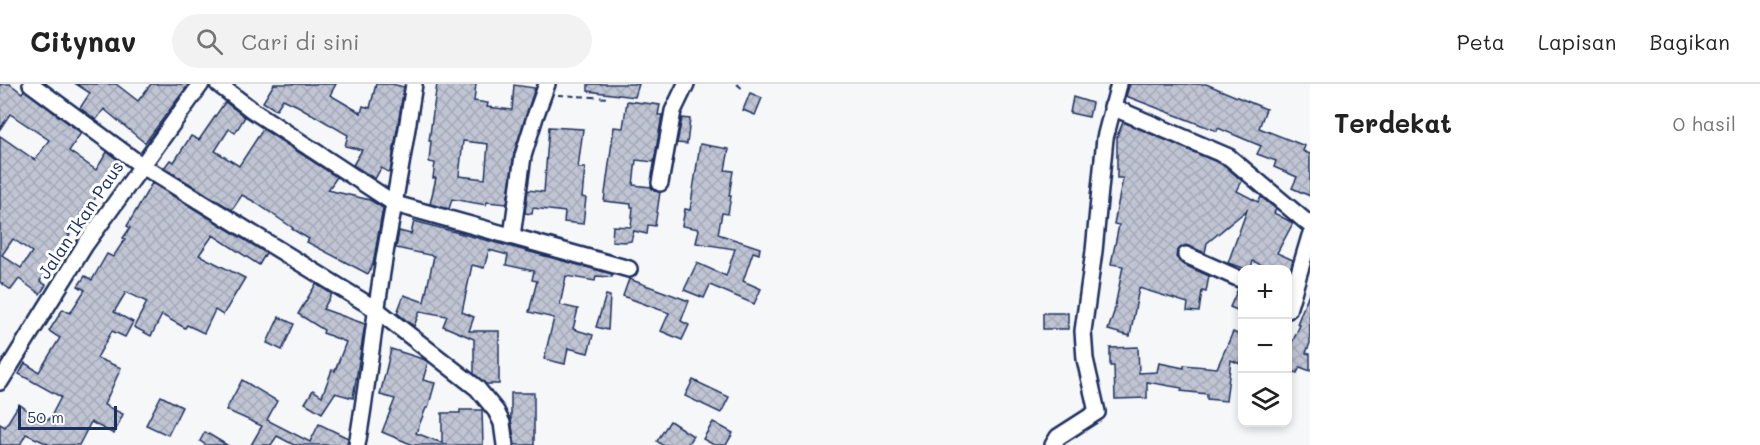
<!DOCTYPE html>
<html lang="id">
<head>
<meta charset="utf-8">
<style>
  :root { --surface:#fff; --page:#f2f2f2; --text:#222; --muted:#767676; --line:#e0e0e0 }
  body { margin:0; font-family:Mali,sans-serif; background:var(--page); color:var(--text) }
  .controls { position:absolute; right:18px; bottom:18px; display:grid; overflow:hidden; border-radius:12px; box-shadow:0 3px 9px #0003 }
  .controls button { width:54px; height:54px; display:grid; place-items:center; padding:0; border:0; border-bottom:2px solid var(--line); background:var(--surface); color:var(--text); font:30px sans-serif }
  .scale { position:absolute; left:18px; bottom:15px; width:99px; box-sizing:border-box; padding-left:6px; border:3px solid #1b2f5e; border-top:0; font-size:16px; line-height:21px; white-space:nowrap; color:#1b2f5e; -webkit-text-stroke:4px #fff; paint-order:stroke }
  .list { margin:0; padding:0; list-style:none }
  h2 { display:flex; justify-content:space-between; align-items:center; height:78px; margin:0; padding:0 24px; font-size:26px }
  h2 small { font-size:20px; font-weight:400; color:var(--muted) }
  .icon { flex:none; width:33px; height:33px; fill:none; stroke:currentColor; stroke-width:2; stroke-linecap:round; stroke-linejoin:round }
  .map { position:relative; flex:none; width:1310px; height:361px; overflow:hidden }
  header { display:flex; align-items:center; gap:36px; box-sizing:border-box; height:84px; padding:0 30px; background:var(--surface); border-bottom:2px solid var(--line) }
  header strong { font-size:28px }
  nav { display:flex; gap:33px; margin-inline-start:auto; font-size:21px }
  .search { width:420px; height:54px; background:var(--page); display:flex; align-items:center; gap:15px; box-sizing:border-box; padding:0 21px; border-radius:33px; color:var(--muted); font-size:22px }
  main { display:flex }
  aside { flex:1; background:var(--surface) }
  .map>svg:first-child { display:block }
  .building { fill:url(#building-cross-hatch); stroke:#1b2f5e; stroke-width:1.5; fill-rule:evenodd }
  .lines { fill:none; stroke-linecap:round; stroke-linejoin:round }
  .minor-casing { stroke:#1b2f5e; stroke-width:20 }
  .path { stroke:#1b2f5e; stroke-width:2; stroke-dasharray:6 4.5; stroke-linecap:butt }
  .minor { stroke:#fff; stroke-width:15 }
  .labels { text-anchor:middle; stroke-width:6; stroke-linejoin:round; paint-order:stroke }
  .street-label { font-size:18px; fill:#1b2f5e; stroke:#fff }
</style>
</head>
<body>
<header>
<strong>Citynav</strong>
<div class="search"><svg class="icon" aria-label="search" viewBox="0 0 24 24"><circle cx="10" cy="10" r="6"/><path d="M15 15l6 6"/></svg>Cari di sini</div>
<nav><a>Peta</a><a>Lapisan</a><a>Bagikan</a></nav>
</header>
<main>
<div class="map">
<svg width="1310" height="361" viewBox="0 0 1310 361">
  <defs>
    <pattern id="building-cross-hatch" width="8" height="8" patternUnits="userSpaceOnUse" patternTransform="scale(1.5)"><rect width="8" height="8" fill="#c0c4d3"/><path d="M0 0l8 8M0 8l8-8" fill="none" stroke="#a4a9b8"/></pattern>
  </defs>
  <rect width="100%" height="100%" fill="#f6f7f9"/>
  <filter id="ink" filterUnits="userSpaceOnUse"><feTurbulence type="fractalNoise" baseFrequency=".0167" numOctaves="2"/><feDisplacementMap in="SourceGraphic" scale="12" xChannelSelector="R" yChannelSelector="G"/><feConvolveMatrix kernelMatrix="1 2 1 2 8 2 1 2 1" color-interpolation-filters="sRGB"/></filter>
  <g filter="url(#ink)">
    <g class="building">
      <path d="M0,0H10L22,9L24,6L81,49L69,67L96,86L107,68L119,77L89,124L86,122L68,150L70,151L62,163L60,161L46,182L49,184L40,197L46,201L40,210L19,195L11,206L0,198V52L35,76L49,56L10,30L0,45ZM13,155L32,168L21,184L2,171Z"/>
      <path d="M76,0H116L138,17L151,0H189L145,59L104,25L96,36L80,24L90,9Z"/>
      <path d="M274,0H336L330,11L361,29L363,22L370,24L376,0H392L404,3L390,89L381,84L375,95L353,81L362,66L345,62L348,51L298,22L283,15L276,26L263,18Z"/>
      <path d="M437,0H476L474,17L488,19L487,23L512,26L514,1L535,4L514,69L507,120L487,118L486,121L452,115L449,125L430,120L436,94H433L435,79L429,78L431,57H429ZM463,57L488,60L485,95L459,92Z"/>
      <path d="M588,0H639L635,13L588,7Z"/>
      <path d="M1130,0H1206L1266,25L1259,44L1305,62L1303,67L1310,70V112L1292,104L1297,93L1274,83L1276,77L1257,70L1261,62L1218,44L1217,47L1126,12Z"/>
      <path d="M750,9L762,14L755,31L743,26Z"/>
      <path d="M1073,13L1092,19L1089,33L1070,29Z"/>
      <path d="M627,17L660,21L658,31H662L654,78L636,76L633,101L651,103L654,107L660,108L655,142L648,141L647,150L634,147L631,157L624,158L612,157L613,142L631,143L633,123H631V120L604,117L614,43L623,44Z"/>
      <path d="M225,18L245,33L235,49L229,45L215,67L239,82L263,45L337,93L328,106L370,116L383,124L373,180L368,190L307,158L309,155L292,145L293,144L253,117L242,111L232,126L164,84L170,76L174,78L191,52L199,56Z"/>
      <path d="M682,34L690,35L687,60L677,59Z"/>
      <path d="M1123,38L1224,81L1242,97L1237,107L1258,118L1261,113L1276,125L1274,129L1293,139L1277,169L1293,176L1288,193L1287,186H1271L1253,177L1250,186L1228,179L1247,126L1207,159L1205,169L1186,161L1177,167L1176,173L1182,180L1209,192L1206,208L1202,207L1199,228L1187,227L1188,219L1139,204L1130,252L1108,246L1114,228L1123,182L1111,180L1119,141L1114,140L1123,94H1117V53Z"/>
      <path d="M549,43L583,45L578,84H585L582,113L586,114L583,140L564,138L565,128L533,124L532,130L525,129L528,106L544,108Z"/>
      <path d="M700,60L729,65L725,86L733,87L729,112H731L728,130L722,129L718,150L760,164L759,170L753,168L743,197L761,205L754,220L710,201L704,214L684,206L697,179L726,192L735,165L696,159L699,145L682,142L685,125L690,126Z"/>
      <path d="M152,99L266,169L259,181L213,151L199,171L245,194L223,231L215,226L204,249L187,241L185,244L162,231L151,252L134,243L147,218L126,208L114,228L133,238L125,253L112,247L97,274L121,284L104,321L123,330L114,350L91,338L79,361H50L26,350L20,361H0V340L5,343L19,320L36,332L37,330L49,336L61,313L19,290L25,279L39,288L60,254L49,247L63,225L70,229L85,206L78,202L85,192L92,196L107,170L113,173L125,155L123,154L130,144L127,142Z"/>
      <path d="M414,137L612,190V193L596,192L595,197L566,192L560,221L578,225L573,245L593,251L588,269L568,264L565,280L544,275L554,234L529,228L537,197L532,196L534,187L506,181L508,171L489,166L484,184L472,181L462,228L474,233L469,247H499V300H486L474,290V255L443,242L447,232L420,227L414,242L397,229L404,211L424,218L434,172L396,164L399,147L411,150Z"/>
      <path d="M629,195L689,217L681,237L689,241L682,256L661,247L669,229L623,212Z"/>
      <path d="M316,200L332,210L323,225L365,240L353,314L335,309L322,329L305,319L313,306L322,312L332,286L335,287L346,258L323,249L324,246L298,230Z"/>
      <path d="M1238,205L1242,206V228L1230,223Z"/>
      <path d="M1309,209L1310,259L1306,269L1310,270V287L1300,283L1297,289L1287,285V270L1300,241L1297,240Z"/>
      <path d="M606,211L610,212L608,246L596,243Z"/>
      <rect x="1043" y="229" width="25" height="16"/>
      <path d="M279,233L294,240L282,266L267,259Z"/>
      <path d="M1233,248L1242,252V273L1240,280L1231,276L1226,317L1207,315V310L1181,307L1182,304L1147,298V314L1115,315L1114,282H1110V264L1138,263L1139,289L1157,288L1159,279L1184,284V281L1217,284Z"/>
      <path d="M391,265L423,275L428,278L423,296L435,299L428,324H426L416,349L442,359V329H460V326H482L483,361H413L382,348L395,315L380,311Z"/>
      <path d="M242,296L277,317L267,336L310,358L319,340L348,354L347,361H294L277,352L271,361H251L262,342L226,326Z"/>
      <path d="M693,296L729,313L721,329L685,312Z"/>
      <path d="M511,309H534V361H515L511,335Z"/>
      <path d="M161,312L182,323L168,351L146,341Z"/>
      <path d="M670,337L693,352L687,361H662L657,357Z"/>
      <path d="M713,338L733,349L726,361H714L703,355Z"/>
      <path d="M205,348L227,361H206L200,357Z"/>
    </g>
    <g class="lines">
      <g class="minor-casing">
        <g id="minor">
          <path d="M31,0L141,81L377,226L477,304L496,327L502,339L505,361"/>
          <path d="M218,0L252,26L395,120L629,185"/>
          <path d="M1112,23L1229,73L1310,141"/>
          <path d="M660,99L673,27L686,0"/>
          <path d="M512,152L523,72L535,33L547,0"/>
          <path d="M1186,171L1242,196"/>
          <path d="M1288,226L1310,152"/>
          <path d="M0,298L85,161L201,0"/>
          <path d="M357,361C369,293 375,225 387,158C397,105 406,53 414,0"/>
          <path d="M1053,361L1058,353L1097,328L1085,275L1083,247L1094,167L1105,54L1119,0"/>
        </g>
      </g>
      <g class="path">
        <path d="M737,0L744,6"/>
        <path d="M558,11L609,14"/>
      </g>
      <use href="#minor" class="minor"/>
    </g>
  </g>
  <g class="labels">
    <g class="street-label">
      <text transform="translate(81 136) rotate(-56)" y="6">Jalan Ikan Paus</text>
    </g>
  </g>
</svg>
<div class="controls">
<button>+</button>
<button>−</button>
<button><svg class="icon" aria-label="layers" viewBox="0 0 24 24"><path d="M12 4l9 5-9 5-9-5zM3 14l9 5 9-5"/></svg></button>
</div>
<div class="scale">50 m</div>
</div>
<aside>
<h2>Terdekat<small>0 hasil</small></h2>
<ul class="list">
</ul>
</aside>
</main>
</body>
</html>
